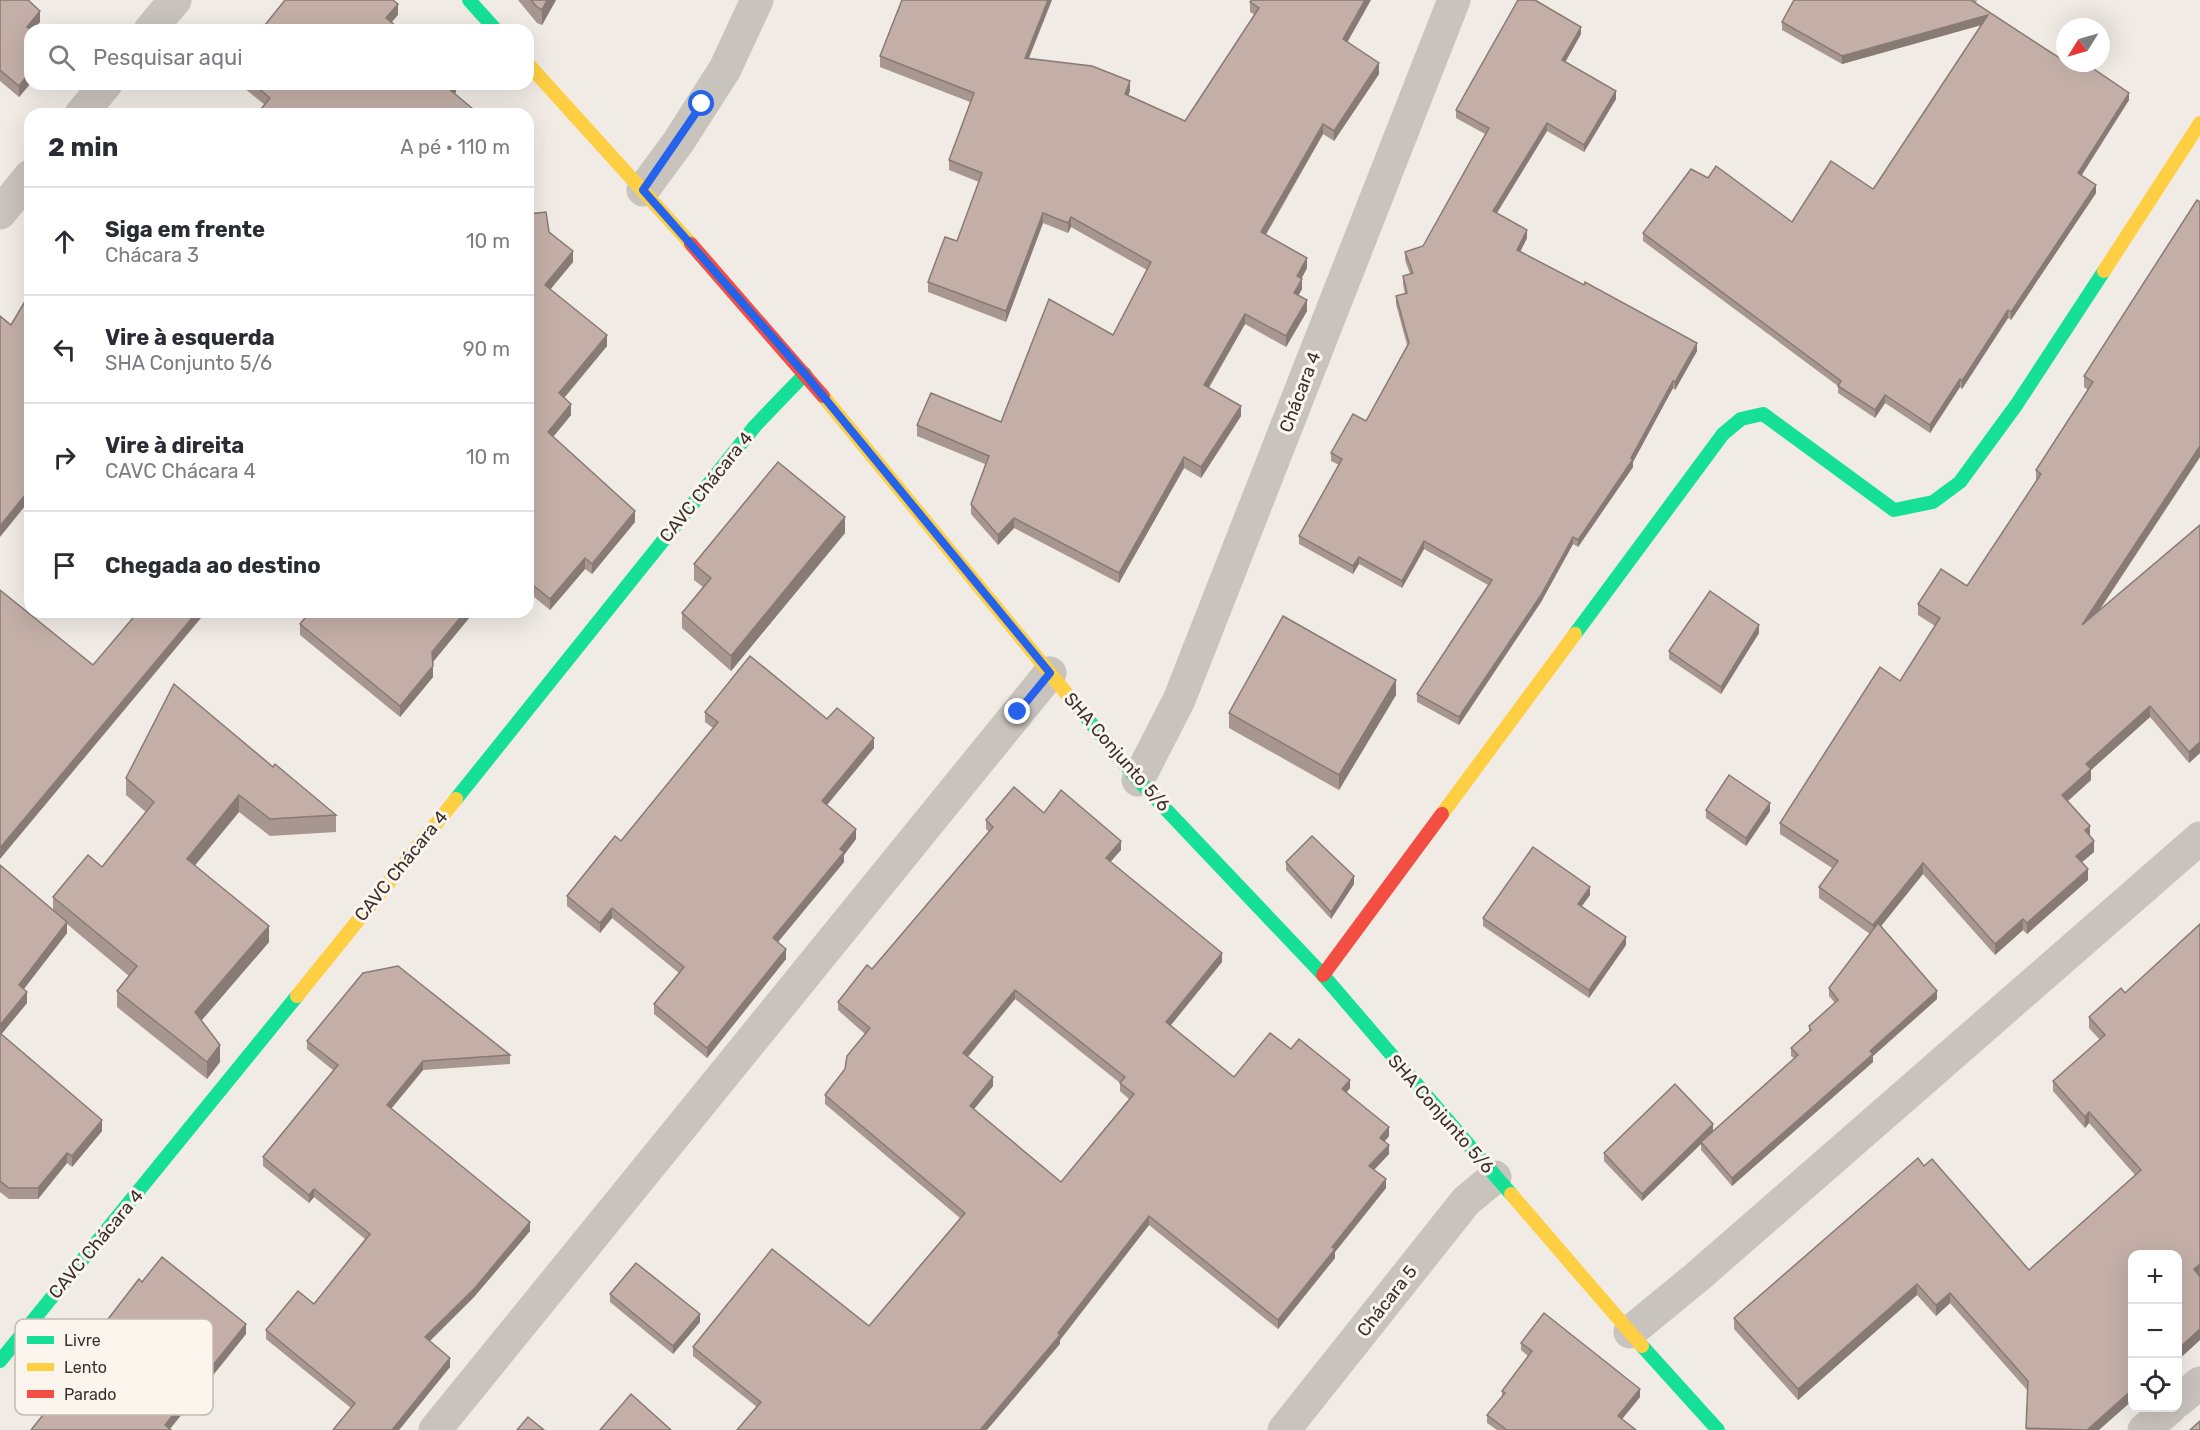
<!DOCTYPE html>
<html lang="pt">
<head>
<meta charset="utf-8">
<style>
  :root { --surface:#fff; --page:#f2f2f3; --text:#2b2b33; --muted:#7c7c81; --line:#e1e1e2 }
  body { margin:0; font-family:Rubik,sans-serif; background:var(--page); color:var(--text) }
  .controls { position:absolute; right:18px; bottom:18px; display:grid; overflow:hidden; border-radius:12px; box-shadow:0 6px 24px #0002 }
  .controls button { width:54px; height:54px; display:grid; place-items:center; padding:0; border:0; border-bottom:2px solid var(--line); background:var(--surface); color:var(--text); font:30px sans-serif }
  .compass { position:absolute; left:2056px; top:18px; width:54px; height:54px; border-radius:50%; background:var(--surface); box-shadow:0 6px 24px #0002; rotate:233deg }
  .stop { position:absolute; width:18px; height:18px; margin:-14px; border:4px solid #2563eb; border-radius:50%; background:#fff }
  .stop.end { background:#2563eb; border-color:#fff; box-shadow:0 2px 6px #0008 }
  .list { margin:0; padding:0; list-style:none }
  h2 { display:flex; justify-content:space-between; align-items:center; height:78px; margin:0; padding:0 24px; font-size:26px }
  h2 small { font-size:20px; font-weight:400; color:var(--muted) }
  .list li { display:grid; grid-template-columns:39px 1fr auto; gap:18px; align-items:center; box-sizing:border-box; height:108px; padding:0 24px; border-top:2px solid var(--line) }
  .list b { display:block; font-size:22px; white-space:nowrap }
  .list p { margin:0; font-size:20px; white-space:nowrap; color:var(--muted) }
  .list em { font-size:20px; font-style:normal; color:var(--muted) }
  .icon { flex:none; width:33px; height:33px; fill:none; stroke:currentColor; stroke-width:2; stroke-linecap:round; stroke-linejoin:round }
  .map { position:relative; flex:none; width:2200px; height:1430px; overflow:hidden }
  .search { position:absolute; background:var(--surface); box-shadow:0 6px 24px #0002; left:24px; top:24px; width:510px; height:66px; display:flex; align-items:center; gap:15px; box-sizing:border-box; padding:0 21px; border-radius:18px; color:var(--muted); font-size:22px }
  .panel { position:absolute; background:var(--surface); box-shadow:0 6px 24px #0002; left:24px; top:108px; width:510px; height:510px; border-radius:18px }
  .map>svg:first-child { display:block }
  .lines { fill:none; stroke-linecap:round; stroke-linejoin:round }
  .street { stroke:#c9c3be; stroke-width:33 }
  .fast { stroke:#16e098; stroke-width:14 }
  .slow { stroke:#ffcf43; stroke-width:14 }
  .jam { stroke:#f24e42; stroke-width:14 }
  .wall { fill:#a89690; fill-rule:evenodd }
  .shaded-wall { fill:#887a75 }
  .building { fill:#c3afa7; stroke:#887a75; stroke-width:1.5; fill-rule:evenodd }
  .route { stroke:#2563eb; stroke-width:8 }
  .labels { text-anchor:middle; stroke-width:6; stroke-linejoin:round; paint-order:stroke }
  .street-label { font-size:18px; fill:#3b302b; stroke:#fbf5ee }
  .key { fill:#fbf5ee; stroke:#c1bab4; stroke-width:1.5 }
  .key-label { font-size:16px; fill:#3b302b }
</style>
</head>
<body>
<div class="map">
<svg width="2200" height="1430" viewBox="0 0 2200 1430">
  <rect width="100%" height="100%" fill="#f0ebe5"/>
  <g class="lines">
    <g class="street">
      <path d="M150,30L175,0"/>
      <path d="M81,114L106,84"/>
      <path d="M643,190L679,141L725,69L757,0"/>
      <path d="M0,213L30,176"/>
      <path d="M1138,780L1179,700L1454,0"/>
      <path d="M1630,1332L1697,1277L2200,838"/>
      <path d="M2178,1401L2200,1383"/>
      <path d="M435,1430L1050,673"/>
      <path d="M1284,1430L1466,1201L1495,1177"/>
      <path d="M2144,1430L2170,1408"/>
    </g>
    <g class="fast">
      <path d="M469,0L496,30"/>
      <path d="M1575,634L1723,434L1741,419L1763,414L1894,510L1933,502L1960,482L2017,404L2104,271"/>
      <path d="M1071,699L1138,780L1323,975L1511,1194"/>
      <path d="M456,799L755,426L805,374"/>
      <path d="M1642,1346L1718,1430"/>
      <path d="M0,1361L297,996"/>
    </g>
    <g class="slow">
      <path d="M528,64L691,244"/>
      <path d="M2104,271L2200,123"/>
      <path d="M823,396L1071,699"/>
      <path d="M1442,814L1575,634"/>
      <path d="M297,996L456,799"/>
      <path d="M1511,1194L1642,1346"/>
    </g>
    <g class="jam">
      <path d="M691,244L823,396"/>
      <path d="M1323,975L1442,814"/>
    </g>
  </g>
  <g class="wall">
    <path d="M0,0H30L29,1L40,22L30,30V84L19,97L0,81Z"/>
    <path d="M518,0H556L542,25L537,23Z"/>
    <path d="M1977,0L1976,3L2061,59L2129,100L2081,175L2096,193L2011,320L2008,318L1962,389L1960,387L1930,433L1885,403L1875,418L1838,393V386L1643,241V233L1792,222L1873,189L1876,185L1982,25L1842,64L1782,30V22Z"/>
    <path d="M1250,2L1347,42L1379,74L1334,141L1323,134L1266,235L1307,268L1301,279L1302,289L1298,296L1307,311L1286,347L1245,324L1209,388L1241,416L1201,478L1184,468L1119,583L1014,528L998,545L971,514V504L985,464L917,436V425L1001,422L1113,335L1147,270L1071,227L1068,233L1043,223L1006,322L928,292V282L957,241L979,182L949,170V160L970,102L880,67V56L1029,58L1130,91L1128,95L1185,121L1255,15L1250,12Z"/>
    <path d="M1581,34L1565,62L1616,99L1584,152L1547,131L1497,213L1527,238L1520,252L1697,351L1675,390L1673,388L1633,462V467L1578,547L1573,544L1541,602L1459,725L1417,702V694L1488,585L1424,549L1402,588L1359,564L1353,574L1299,544V536L1339,465L1331,461V453L1366,421L1407,345L1396,304V296L1405,294L1403,284V276L1410,274L1405,260V252L1423,246L1485,134L1456,118V110Z"/>
    <path d="M239,84H456V92L454,94L265,105Z"/>
    <path d="M2200,202V457L2099,611L2200,525V753L2189,763L2150,717L2091,770V780L2068,801L2090,837L2094,852L2082,862L2088,880L2027,934L2023,930L1995,955L1923,874L1881,926L1937,999L1873,1056V1062L1732,1186L1701,1150V1144L1642,1201L1604,1161V1153L1713,1131L1794,1058L1791,1056V1048L1809,1032V1026L1835,1003L1829,996V988L1870,934L1819,898V887L1832,868L1780,834V823L1900,681L1935,626L1918,615V604L1967,586L2036,481V470L2088,390L2084,387V376Z"/>
    <path d="M528,214L549,232L573,262L550,289L607,346L564,398L571,415L553,437L635,522L592,574L585,569L550,610L528,592Z"/>
    <path d="M845,533L731,671L682,628V613L703,587L694,580V564Z"/>
    <path d="M310,612H474L433,662V677L400,717L300,635V624Z"/>
    <path d="M1759,633L1721,694L1669,659V651Z"/>
    <path d="M1396,695L1339,790L1229,728V713Z"/>
    <path d="M705,712L827,719L874,748L827,805L856,839L844,855V862L778,942L786,959L707,1058L654,1014V1004L679,973L612,918L600,933L567,906V896L621,841L713,728L705,722Z"/>
    <path d="M273,767L336,815V832L270,836L239,812L195,865L269,942L201,1021L220,1062L207,1079L117,1007V991L129,976L67,924V933L24,989L27,1003L1,1034L102,1131L72,1167L67,1163L38,1199H9L0,1192V865L53,910V897L102,867L146,812L126,795V778Z"/>
    <path d="M1706,810L1770,811L1746,846L1706,818Z"/>
    <path d="M1044,813L1121,850L1110,862L1222,962L1171,1025L1234,1077L1291,1049L1350,1088L1346,1093L1389,1136L1384,1142L1389,1154L1374,1170L1386,1188L1335,1252V1258L1278,1329L1149,1225L1060,1340V1344L757,1407L693,1356V1347L869,1326L960,1218L825,1104V1095L845,1069L865,1034L838,1010V1002L872,969L989,832L986,829V820ZM1015,999L1120,1083V1091L1129,1099L1061,1182L974,1109L993,1086L968,1057Z"/>
    <path d="M1286,862L1354,884L1331,919L1286,870Z"/>
    <path d="M1590,895L1582,906L1626,945L1589,998L1483,926V918Z"/>
    <path d="M2200,924V1275L2199,1276L2200,1340L2178,1360V1254L2099,1430H2026L2028,1391L1950,1303L1936,1316L1917,1295L1798,1400L1734,1329V1318L1924,1166L2029,1270L2135,1175L2089,1123L2085,1128L2053,1091V1081L2100,1040L2089,1028V1017L2125,993Z"/>
    <path d="M307,1041L510,1055V1064L423,1070L391,1108L530,1231L474,1297L429,1341L450,1367L399,1430H333L351,1408L266,1339V1330L314,1304L365,1239L314,1197L309,1203L263,1166V1157L334,1071L307,1049Z"/>
    <path d="M142,1282L246,1334L170,1429L42,1416L39,1391V1381L61,1380Z"/>
    <path d="M610,1294L700,1322L673,1354L610,1302Z"/>
    <path d="M1521,1343L1640,1397L1622,1419L1636,1430H1497L1487,1423V1415L1502,1397V1391L1528,1356L1521,1350Z"/>
  </g>
  <g class="shaded-wall">
    <path d="M547,0H556L542,25V10Z"/>
    <path d="M1048,0H1052L1025,68V58Z"/>
    <path d="M1365,0H1371L1343,50V39Z"/>
    <path d="M398,4V15L386,29V18Z"/>
    <path d="M40,11V22L33,30H30L27,27Z"/>
    <path d="M1988,15V23L1842,64V56Z"/>
    <path d="M1581,27V34L1562,68V60Z"/>
    <path d="M1379,63V74L1334,141V131Z"/>
    <path d="M30,72V84L19,97V86Z"/>
    <path d="M1130,81V91L1125,104V94Z"/>
    <path d="M453,84H456V92L449,100V89Z"/>
    <path d="M1616,91V99L1584,152V145Z"/>
    <path d="M2129,93V100L2078,181V173Z"/>
    <path d="M1547,123V131L1493,219V211Z"/>
    <path d="M1323,124V134L1261,242V232Z"/>
    <path d="M2096,185V193L2011,320V312Z"/>
    <path d="M1043,213V223L1006,322V311Z"/>
    <path d="M1071,217V227L1068,233V223Z"/>
    <path d="M1527,230V238L1517,258V250Z"/>
    <path d="M573,251V262L545,296V285Z"/>
    <path d="M1307,258V268L1297,287V276Z"/>
    <path d="M1302,279V289L1294,303V293Z"/>
    <path d="M1307,300V311L1286,347V336Z"/>
    <path d="M2008,310V318L1962,389V381Z"/>
    <path d="M1245,314V324L1204,395V385Z"/>
    <path d="M607,335V346L559,404V393Z"/>
    <path d="M1697,343V351L1675,390V382Z"/>
    <path d="M1960,379V387L1930,433V425Z"/>
    <path d="M1673,381V388L1633,462V467L1578,547V540L1631,458Z"/>
    <path d="M1885,395V403L1875,418V410Z"/>
    <path d="M571,404V415L548,443V432Z"/>
    <path d="M1241,406V416L1201,478V467Z"/>
    <path d="M2200,446V457L2082,636V625Z"/>
    <path d="M1184,457V468L1119,583V573Z"/>
    <path d="M30,489V500L0,537V526Z"/>
    <path d="M635,511V522L592,574V564Z"/>
    <path d="M845,517V533L731,671V656Z"/>
    <path d="M1014,518V528L998,545V535Z"/>
    <path d="M1573,537V544L1541,602L1459,725V717Z"/>
    <path d="M1424,541V549L1402,588V581Z"/>
    <path d="M1359,557V564L1353,574V566Z"/>
    <path d="M585,558V569L550,610V599Z"/>
    <path d="M197,612H206L0,859V848Z"/>
    <path d="M465,612H474L432,663V652Z"/>
    <path d="M1759,625V633L1721,694V687Z"/>
    <path d="M433,666V677L400,717V706Z"/>
    <path d="M1396,680V695L1339,790V775Z"/>
    <path d="M2150,706V717L2091,770V780L2062,806V795L2086,764Z"/>
    <path d="M874,738V748L822,811V801Z"/>
    <path d="M2200,742V753L2189,763V752Z"/>
    <path d="M239,795V812L187,875V859Z"/>
    <path d="M1770,803V811L1746,846V838Z"/>
    <path d="M2090,826V837L2085,830Z"/>
    <path d="M856,829V839L844,855V862L773,948V938Z"/>
    <path d="M1121,841V850L1106,867V858Z"/>
    <path d="M2094,841V852L2076,867V856Z"/>
    <path d="M1923,863V874L1873,936V925Z"/>
    <path d="M2088,869V880L2027,934V923Z"/>
    <path d="M1354,876V884L1331,919V912Z"/>
    <path d="M1590,887V895L1578,911V904Z"/>
    <path d="M612,908V918L600,933V923Z"/>
    <path d="M2023,919V930L1995,955V944Z"/>
    <path d="M67,922V933L19,995V985Z"/>
    <path d="M269,926V942L195,1028V1012Z"/>
    <path d="M1626,937V945L1589,998V990Z"/>
    <path d="M786,949V959L707,1058V1048Z"/>
    <path d="M1222,953V962L1166,1031V1022Z"/>
    <path d="M1015,990V999L963,1062V1053Z"/>
    <path d="M1937,991V999L1873,1056V1062L1732,1186V1178L1870,1051Z"/>
    <path d="M27,992V1003L0,1036V1025Z"/>
    <path d="M220,1045V1062L207,1079V1062Z"/>
    <path d="M423,1061V1070L387,1114V1105Z"/>
    <path d="M993,1077V1086L970,1114V1106Z"/>
    <path d="M1350,1080V1088L1342,1098V1089Z"/>
    <path d="M2089,1112V1123L2085,1128V1117Z"/>
    <path d="M102,1120V1131L72,1167V1156Z"/>
    <path d="M1713,1124V1131L1701,1142V1144L1642,1201V1194Z"/>
    <path d="M1389,1127V1136L1380,1147V1138Z"/>
    <path d="M1389,1145V1154L1369,1175V1166Z"/>
    <path d="M67,1153V1163L38,1199V1188Z"/>
    <path d="M1386,1179V1188L1335,1252V1258L1278,1329V1320L1332,1247Z"/>
    <path d="M314,1189V1197L309,1203V1195Z"/>
    <path d="M1149,1216V1225L1060,1340V1344L987,1430H980L1058,1333Z"/>
    <path d="M530,1222V1231L474,1297L425,1346V1337Z"/>
    <path d="M2200,1264V1275L2194,1280V1269Z"/>
    <path d="M1917,1284V1295L1798,1400V1389Z"/>
    <path d="M1950,1293V1303L1936,1316V1305Z"/>
    <path d="M700,1314V1322L673,1354V1346Z"/>
    <path d="M246,1324V1334L169,1430L165,1425Z"/>
    <path d="M2200,1329V1340L2178,1360V1349Z"/>
    <path d="M450,1358V1367L399,1430H392Z"/>
    <path d="M1640,1389V1397L1618,1424V1416Z"/>
    <path d="M2133,1389V1400L2099,1430H2087Z"/>
  </g>
  <g class="building">
    <path d="M0,0H28L40,11L27,27L31,30L30,72L19,86L0,70Z"/>
    <path d="M285,0H393L398,4L386,18L401,30H261Z"/>
    <path d="M531,0H547L542,10L537,7Z"/>
    <path d="M902,0H1048L1025,58L1092,66L1130,81L1125,94L1185,121L1259,8L1250,2L1252,0H1365L1343,39L1379,63L1334,131L1323,124L1261,232L1307,258L1297,276L1302,279L1294,293L1307,300L1286,336L1245,314L1204,385L1241,406L1201,467L1184,457L1119,573L1014,518L998,535L971,504L989,456L917,425L931,393L1001,422L1049,299L1113,335L1151,262L1071,217L1068,223L1043,213L1006,311L928,282L945,237L957,241L982,173L949,160L974,93L880,56Z"/>
    <path d="M1518,0H1535L1581,27L1562,60L1616,91L1584,145L1547,123L1493,211L1527,230L1517,250L1584,285L1585,282L1697,343L1675,382L1673,381L1631,458L1633,459L1578,540L1573,537L1541,595L1459,717L1417,694L1492,580L1424,541L1402,581L1359,557L1353,566L1299,536L1342,459L1331,453L1353,414L1366,421L1409,343L1396,296L1407,293L1403,276L1413,273L1405,252L1423,246L1489,128L1456,110Z"/>
    <path d="M1794,0H1973L1972,1L2061,59L2065,53V63H2085L2129,93L2078,173L2096,185L2011,312L2008,310L1962,381L1960,379L1930,425L1885,395L1875,410L1838,386L1841,381L1643,233L1691,169L1708,178L1716,166L1792,222L1831,161L1873,189L1876,185L1988,15L1842,56L1782,22Z"/>
    <path d="M253,84H453L449,89L479,114H257L270,98Z"/>
    <path d="M2197,200L2200,202V446L2082,625L2200,525V742L2189,752L2150,706L2086,764L2091,769L2062,795L2090,826L2085,830L2094,841L2076,856L2088,869L2027,923L2023,919L1995,944L1923,863L1873,925L1819,887L1838,861L1780,823L1880,667L1900,681L1940,618L1918,604L1941,569L1967,586L2041,474L2036,470L2093,382L2084,376Z"/>
    <path d="M546,212L549,232L573,251L545,285L607,335L559,393L571,404L548,432L635,511L592,564L585,558L550,599L528,581V214Z"/>
    <path d="M30,293V489L0,526V316L11,325Z"/>
    <path d="M778,462L845,517L731,656L682,613L711,578L694,564Z"/>
    <path d="M0,590L93,665L138,612H197L0,848Z"/>
    <path d="M1710,591L1759,625L1721,687L1669,651Z"/>
    <path d="M310,612H465L432,652L433,666L400,706L300,624Z"/>
    <path d="M1283,616L1396,680L1339,775L1229,713Z"/>
    <path d="M750,656L827,719L837,708L874,738L822,801L856,829L840,849L844,852L773,938L786,949L707,1048L654,1004L684,967L612,908L600,923L567,896L615,836L621,841L718,722L705,712Z"/>
    <path d="M174,684L273,767L275,764L336,815L270,819L239,795L187,859L269,926L195,1012L220,1045L207,1062L117,991L137,966L53,897L88,855L102,867L154,802L126,778Z"/>
    <path d="M1729,775L1770,803L1746,838L1706,810Z"/>
    <path d="M1014,787L1044,813L1061,790L1121,841L1106,858L1222,953L1166,1022L1234,1077L1270,1033L1291,1049L1299,1039L1350,1080L1342,1089L1389,1127L1380,1138L1389,1145L1369,1166L1386,1179L1332,1247L1335,1249L1278,1320L1149,1216L1058,1333L1060,1335L980,1430H737L761,1402L693,1347L772,1249L869,1326L965,1213L825,1095L845,1069L847,1056L870,1028L838,1002L867,965L872,969L993,827L986,820ZM1015,990L1125,1077L1120,1083L1134,1094L1061,1182L970,1106L993,1077L963,1053Z"/>
    <path d="M1312,836L1354,876L1331,912L1286,862Z"/>
    <path d="M1533,847L1590,887L1578,904L1626,937L1589,990L1483,918Z"/>
    <path d="M0,865L67,922L19,985L27,992L0,1025Z"/>
    <path d="M1878,923L1937,991L1870,1051L1873,1054L1732,1178L1701,1142L1798,1055L1791,1048L1811,1030L1809,1026L1838,1000L1829,988Z"/>
    <path d="M2200,924V1264L2194,1269L2200,1277V1329L2178,1349V1254H2133V1389L2087,1430L2026,1428L2028,1381L1950,1293L1936,1305L1917,1284L1798,1389L1734,1318L1918,1158L1924,1166L1932,1159L2029,1270L2141,1170L2089,1112L2085,1117L2053,1081L2105,1035L2089,1017L2121,988L2125,993Z"/>
    <path d="M398,966L510,1055L423,1061L387,1105L530,1222L474,1289L425,1337L450,1358L392,1430H333L355,1403L266,1330L298,1291L314,1304L370,1234L314,1189L309,1195L263,1157L338,1065L307,1041L363,973Z"/>
    <path d="M0,1033L102,1120L72,1156L67,1153L38,1188H9L0,1181Z"/>
    <path d="M1675,1084L1713,1124L1642,1194L1604,1153Z"/>
    <path d="M162,1257L246,1324L165,1425L171,1430H31L43,1415L39,1381L61,1380L139,1279L142,1282Z"/>
    <path d="M636,1263L700,1314L673,1346L610,1294Z"/>
    <path d="M1544,1313L1640,1389L1618,1416L1636,1430H1507L1487,1415L1505,1393L1502,1391L1532,1351L1521,1343Z"/>
    <path d="M631,1394L671,1430H600Z"/>
    <path d="M528,1417L544,1430H517Z"/>
    <path d="M2200,1421V1430H2190Z"/>
  </g>
  <g class="lines">
    <path class="route" d="M702,104L643,190L805,374L1050,673L1018,712"/>
  </g>
  <g class="labels">
    <g class="street-label">
      <text transform="translate(1300 392) rotate(-69)" y="6">Chácara 4</text>
      <text transform="translate(706 487) rotate(-51)" y="6">CAVC Chácara 4</text>
      <text transform="translate(1117 752) rotate(49)" y="6">SHA Conjunto 5/6</text>
      <text transform="translate(401 866) rotate(-51)" y="6">CAVC Chácara 4</text>
      <text transform="translate(1441 1114) rotate(49)" y="6">SHA Conjunto 5/6</text>
      <text transform="translate(96 1244) rotate(-50)" y="6">CAVC Chácara 4</text>
      <text transform="translate(1387 1301) rotate(-52)" y="6">Chácara 5</text>
    </g>
  </g>
  <rect x="15" y="1319" width="198" height="96" rx="9" class="key"/>
  <rect x="27" y="1336" width="27" height="8" fill="#16e098"/>
  <rect x="27" y="1363" width="27" height="8" fill="#ffcf43"/>
  <rect x="27" y="1390" width="27" height="8" fill="#f24e42"/>
  <g class="key-label">
    <text x="64" y="1346">Livre</text>
    <text x="64" y="1373">Lento</text>
    <text x="64" y="1400">Parado</text>
  </g>
</svg>
<div class="controls">
<button>+</button>
<button>−</button>
<button><svg class="icon" aria-label="locate" viewBox="0 0 24 24"><circle cx="12" cy="12" r="6"/><path d="M12 2v4M12 18v4M2 12h4M18 12h4"/></svg></button>
</div>
<svg class="compass" viewBox="-18 -18 36 36"><path d="M0-13l5 13h-10z" fill="#e53935"/><path d="M0 13l5-13h-10z" fill="#7c7c81"/></svg>
<div class="stop" style="left:702px;top:104px"></div>
<div class="stop end" style="left:1018px;top:712px"></div>
<div class="search"><svg class="icon" aria-label="search" viewBox="0 0 24 24"><circle cx="10" cy="10" r="6"/><path d="M15 15l6 6"/></svg>Pesquisar aqui</div>
<section class="panel">
<h2>2 min<small>A pé · 110 m</small></h2>
<ul class="list">
<li><svg class="icon" aria-label="ahead" viewBox="0 0 24 24"><path d="M12 20V5M6 11l6-6 6 6"/></svg><div><b>Siga em frente</b><p>Chácara 3</p></div><em>10 m</em></li>
<li><svg class="icon" aria-label="left" viewBox="0 0 24 24"><path d="M17 20v-9H6M10 6l-5 5 5 5"/></svg><div><b>Vire à esquerda</b><p>SHA Conjunto 5/6</p></div><em>90 m</em></li>
<li><svg class="icon" aria-label="right" viewBox="0 0 24 24"><path d="M7 20v-9h11M14 6l5 5-5 5"/></svg><div><b>Vire à direita</b><p>CAVC Chácara 4</p></div><em>10 m</em></li>
<li><svg class="icon" aria-label="arrive" viewBox="0 0 24 24"><path d="M6 21V4h12l-3 4 3 4H6"/></svg><div><b>Chegada ao destino</b></div></li>
</ul>
</section>
</div>
</body>
</html>
